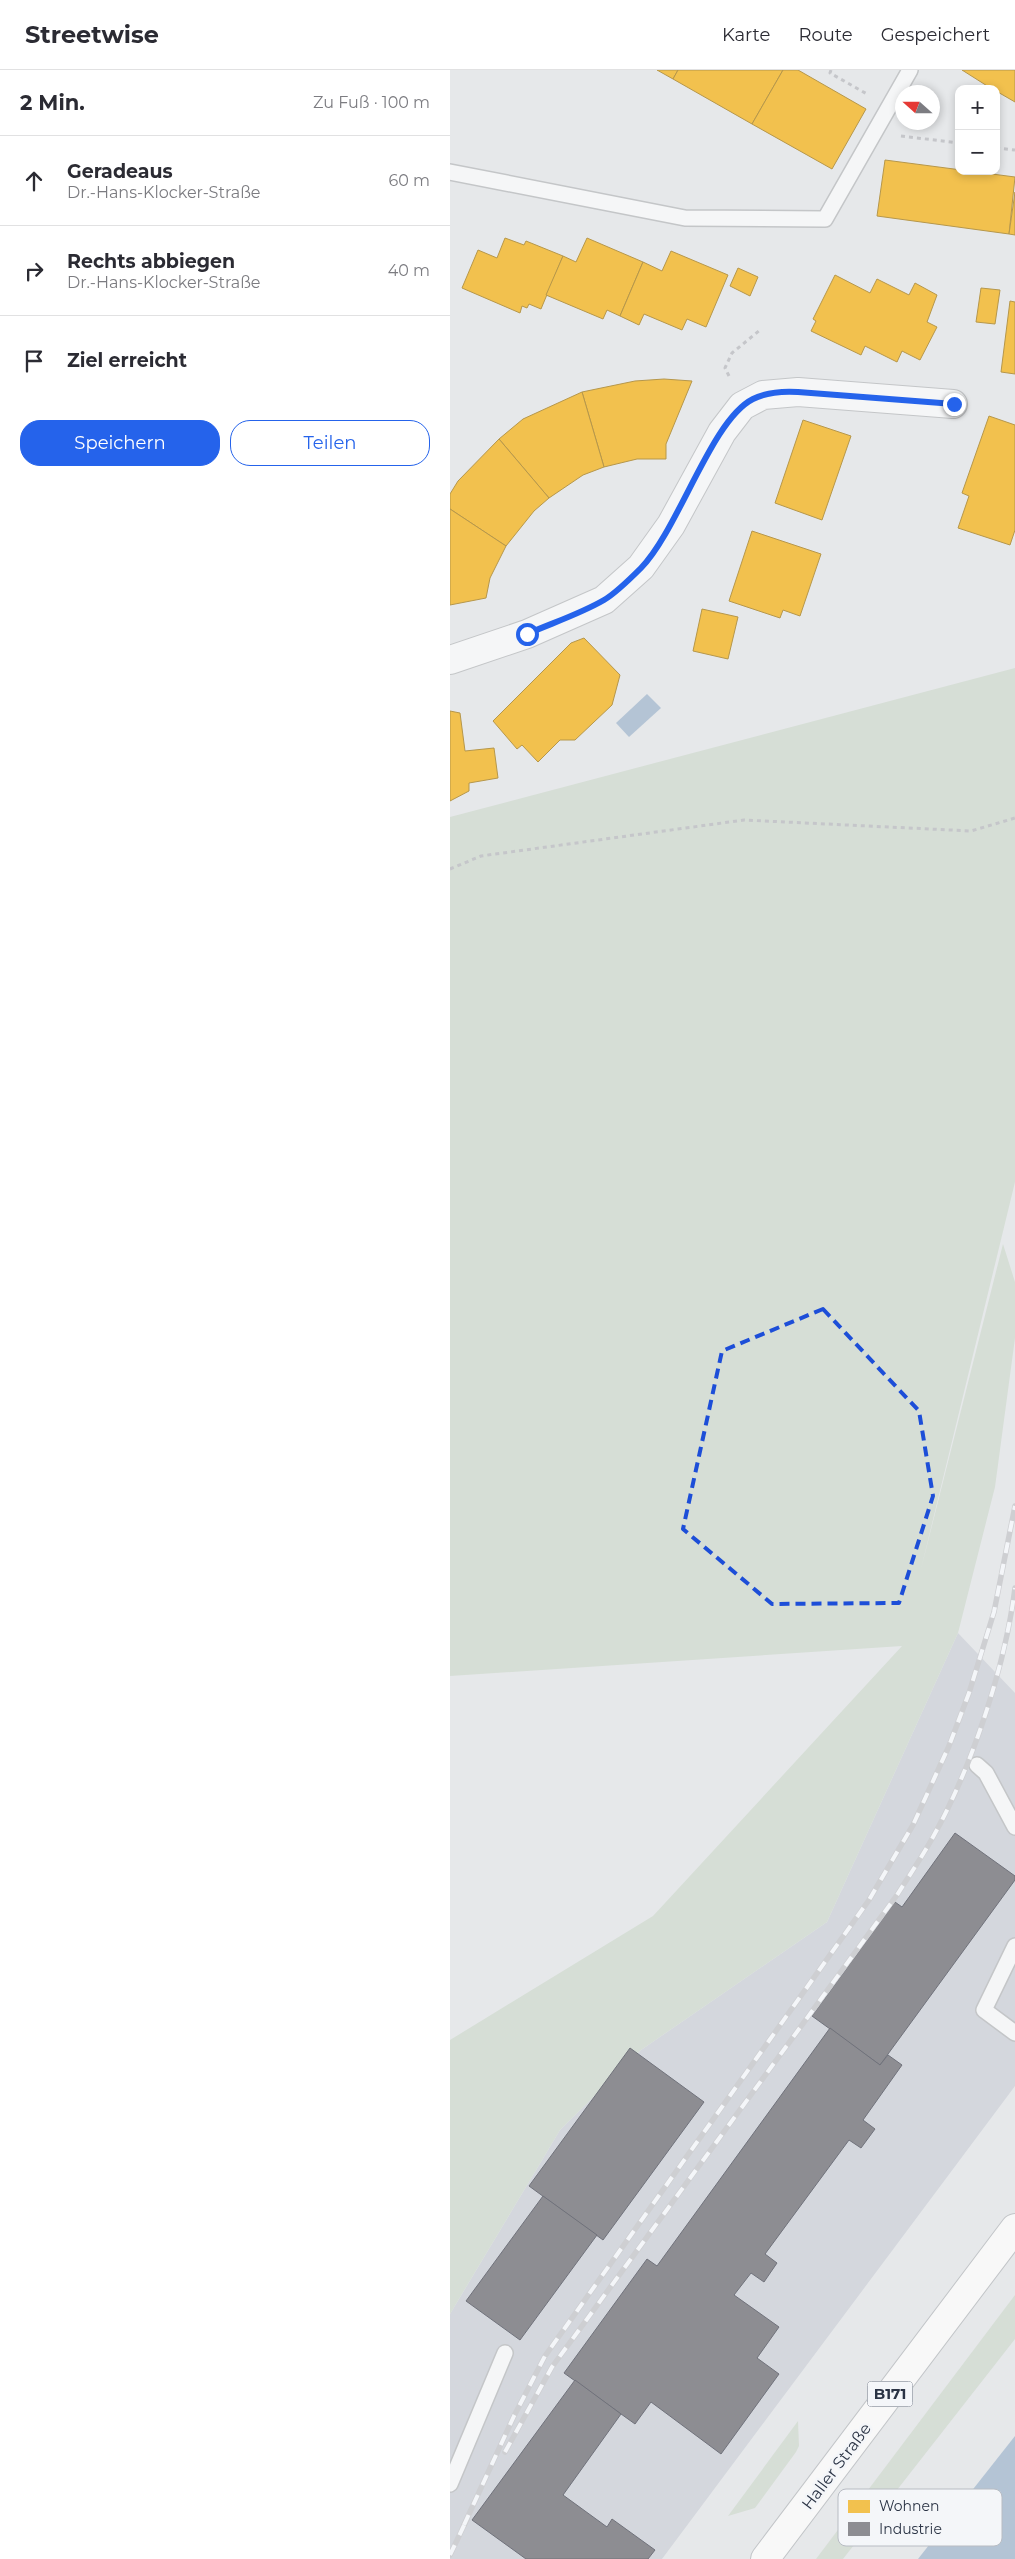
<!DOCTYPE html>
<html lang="de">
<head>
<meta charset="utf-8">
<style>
  :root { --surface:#fff; --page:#f7f7f7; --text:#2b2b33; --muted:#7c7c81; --line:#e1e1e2; --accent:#2563eb }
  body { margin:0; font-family:Montserrat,sans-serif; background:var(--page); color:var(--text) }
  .controls { position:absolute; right:15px; top:15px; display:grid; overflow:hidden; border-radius:10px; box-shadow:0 2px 8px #0003 }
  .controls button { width:45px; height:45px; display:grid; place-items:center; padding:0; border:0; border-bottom:1px solid var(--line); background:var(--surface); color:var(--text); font:25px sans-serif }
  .compass { position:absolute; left:445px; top:15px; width:45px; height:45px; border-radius:50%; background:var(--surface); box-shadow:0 2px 8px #0003; rotate:291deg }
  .stop { position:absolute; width:15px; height:15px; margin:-11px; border:4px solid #2563eb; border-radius:50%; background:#fff }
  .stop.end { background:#2563eb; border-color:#fff; box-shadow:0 1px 5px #0008 }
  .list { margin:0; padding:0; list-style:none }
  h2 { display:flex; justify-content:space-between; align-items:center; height:65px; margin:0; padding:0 20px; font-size:21px }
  h2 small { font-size:16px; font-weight:400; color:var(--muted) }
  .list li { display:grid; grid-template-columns:32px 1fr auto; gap:15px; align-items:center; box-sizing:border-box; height:90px; padding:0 20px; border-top:1px solid var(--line) }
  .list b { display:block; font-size:19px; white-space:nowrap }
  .list p { margin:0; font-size:16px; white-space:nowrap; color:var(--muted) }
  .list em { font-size:16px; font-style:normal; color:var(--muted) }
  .actions { display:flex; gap:10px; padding:15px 20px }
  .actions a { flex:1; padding:11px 0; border:1px solid var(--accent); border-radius:20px; text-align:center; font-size:18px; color:var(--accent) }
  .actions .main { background:var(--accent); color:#fff }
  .icon { flex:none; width:28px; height:28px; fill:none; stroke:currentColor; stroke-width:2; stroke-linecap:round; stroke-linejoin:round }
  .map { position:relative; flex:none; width:565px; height:2489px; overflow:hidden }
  header { display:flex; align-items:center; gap:30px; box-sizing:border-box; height:70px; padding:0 25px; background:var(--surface); border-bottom:1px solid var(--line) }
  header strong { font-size:24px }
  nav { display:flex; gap:28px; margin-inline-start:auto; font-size:18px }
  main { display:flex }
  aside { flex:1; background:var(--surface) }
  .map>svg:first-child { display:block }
  .built { fill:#d4d7dd }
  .green { fill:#d6ded6 }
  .water { fill:#b4c4d5 }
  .homes { fill:#f2c14e; stroke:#b6974b }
  .industry { fill:#8d8d92; stroke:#70727b }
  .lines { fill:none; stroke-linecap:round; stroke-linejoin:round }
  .lane-casing { stroke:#c4c6c8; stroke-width:18 }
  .street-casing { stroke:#c4c6c8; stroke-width:30 }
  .primary-casing { stroke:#c2c5c8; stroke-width:30 }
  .path { stroke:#c5c6ca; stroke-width:3; stroke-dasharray:4 4; stroke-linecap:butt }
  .lane { stroke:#f5f6f7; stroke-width:15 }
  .street { stroke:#f5f6f7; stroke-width:28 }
  .primary { stroke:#f8f8f8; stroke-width:28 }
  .rail-casing { stroke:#cecfd2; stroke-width:5.5 }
  .rail { stroke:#f4f6f9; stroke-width:4; stroke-dasharray:11; stroke-linecap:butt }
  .route { stroke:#2563eb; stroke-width:6 }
  .marked { fill:none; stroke:#1d4ed8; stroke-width:4; stroke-dasharray:10 6; stroke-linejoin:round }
  .labels { text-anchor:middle; stroke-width:5; stroke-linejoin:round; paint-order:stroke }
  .shield { fill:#f4f6f9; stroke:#676e7b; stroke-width:1 }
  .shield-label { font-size:15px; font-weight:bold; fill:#2b3445 }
  .street-label { font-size:16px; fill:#2b3445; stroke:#f4f6f9 }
  .key { fill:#f4f6f9; stroke:#b8bcc3; stroke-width:1 }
  .key-label { font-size:14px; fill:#2b3445 }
</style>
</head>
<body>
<header>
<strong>Streetwise</strong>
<nav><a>Karte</a><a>Route</a><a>Gespeichert</a></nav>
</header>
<main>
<aside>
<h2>2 Min.<small>Zu Fuß · 100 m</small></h2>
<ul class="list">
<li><svg class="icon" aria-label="ahead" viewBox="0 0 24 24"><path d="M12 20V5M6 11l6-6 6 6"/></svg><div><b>Geradeaus</b><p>Dr.-Hans-Klocker-Straße</p></div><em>60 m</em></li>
<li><svg class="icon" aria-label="right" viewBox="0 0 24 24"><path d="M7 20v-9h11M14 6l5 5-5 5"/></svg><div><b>Rechts abbiegen</b><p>Dr.-Hans-Klocker-Straße</p></div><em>40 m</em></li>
<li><svg class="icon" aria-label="arrive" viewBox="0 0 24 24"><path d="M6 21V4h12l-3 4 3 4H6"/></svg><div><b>Ziel erreicht</b></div></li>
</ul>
<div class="actions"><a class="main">Speichern</a><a>Teilen</a></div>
</aside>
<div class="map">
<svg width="565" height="2489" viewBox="0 0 565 2489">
  <rect width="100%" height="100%" fill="#e6e8ea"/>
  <path class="built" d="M508,1563L565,1623V2016L212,2489H0V2244L110,2060L191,1980L377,1852Z"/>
  <g class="green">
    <path d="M565,598V1112L471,1499L553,1174L565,1212V1268L545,1417L508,1563L377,1852L191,1980L110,2060L0,2244V1970L203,1846L452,1576L0,1606V747Z"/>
    <path d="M565,2225V2269L393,2489H366Z"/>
    <path d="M348,2351L349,2376L346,2382L305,2438L278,2446Z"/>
  </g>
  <g class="water">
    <path d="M197,624L211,638L179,667L166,653Z"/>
    <path d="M565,2366V2489H468Z"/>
  </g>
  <g class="homes">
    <path d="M207,0H228L223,9Z"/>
    <path d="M228,0H333L302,54L223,9Z"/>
    <path d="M333,0H348L416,39L382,99L302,54Z"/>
    <path d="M512,0H565V32L546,21V19H542Z"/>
    <path d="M435,90L565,107L559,164L427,146Z"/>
    <path d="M565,122V165L559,164Z"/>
    <path d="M55,168L74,175L76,171L113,186L91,239L79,234L77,238L72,236L70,243L12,218L28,180L47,188Z"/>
    <path d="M137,168L193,192L170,246L157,240L153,249L96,225L113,186L126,192Z"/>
    <path d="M221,181L278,205L256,257L237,249L232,260L194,244L189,255L170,246L193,192L212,201Z"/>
    <path d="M288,198L308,207L300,226L280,216Z"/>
    <path d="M385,205L420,223L427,209L459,225L465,213L487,225L477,252L487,257L470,290L452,281L447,292L415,276L411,285L361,261L366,251L363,249Z"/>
    <path d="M531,218L550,220L545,254L526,252Z"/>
    <path d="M560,231L565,232V304L551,302Z"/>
    <path d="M214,309L242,311L216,374V389H187L154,397L132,322L185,311Z"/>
    <path d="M132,322L154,397L133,405L99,428L49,369L73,349Z"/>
    <path d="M539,346L565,355V460L560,475L508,458L519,426L512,423Z"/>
    <path d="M353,350L401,366L372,450L325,433Z"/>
    <path d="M49,369L99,428L84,441L56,476L0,439V424L8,411Z"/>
    <path d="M0,439L56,476L40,508L36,528L0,535Z"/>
    <path d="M302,461L371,484L350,546L333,540L330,548L279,531Z"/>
    <path d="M252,539L288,547L278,589L243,581Z"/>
    <path d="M134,568L170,605L162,635L125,670H110L88,692L72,675L67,679L43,651L121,573Z"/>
    <path d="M0,641L10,643L15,681L44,678L48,708L19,713V721L0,731Z"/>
  </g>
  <g class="industry">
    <path d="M505,1763L565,1806V1810L430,1995L362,1946L445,1832L452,1837Z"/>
    <path d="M380,1958L430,1995L438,1985L452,1995L413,2050L425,2059L411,2078L399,2070L315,2184L327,2193L314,2212L301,2203L284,2225L329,2257L307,2288L329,2304L271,2384L201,2332L185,2354L114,2303L197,2189L207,2196Z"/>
    <path d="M180,1978L254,2032L153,2170L79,2116Z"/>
    <path d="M93,2126L147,2165L70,2270L16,2231Z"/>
    <path d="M125,2310L171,2344L113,2425L157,2457L162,2449L205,2480L198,2489H76L22,2450Z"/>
  </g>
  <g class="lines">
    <g class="lane-casing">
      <g id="lane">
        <path d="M0,102L235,148L375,149L460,0"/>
        <path d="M527,1695L536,1703L565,1757"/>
        <path d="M565,1876L534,1940L565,1963"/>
        <path d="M0,2414L55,2283"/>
      </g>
    </g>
    <g class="street-casing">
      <path id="street" d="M0,590L77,564L154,530L191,497L221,455L272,362L292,336L313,325L348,322L503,334"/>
    </g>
    <g class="primary-casing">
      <path id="primary" d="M315,2489L565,2158"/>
    </g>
    <g class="path">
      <path d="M381,0L380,3L417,24"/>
      <path d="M451,66L509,73"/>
      <path d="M546,78L565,80"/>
      <path d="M279,306L275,298L282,283L310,260"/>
      <path d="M0,799L31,786L294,750L521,761L565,748"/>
    </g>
    <use href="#lane" class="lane"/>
    <use href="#street" class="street"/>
    <use href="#primary" class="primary"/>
    <g class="rail-casing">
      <g id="rail">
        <path d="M55,2382L102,2297L447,1825C459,1806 472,1787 483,1767C522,1697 555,1597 565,1518"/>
        <path d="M14,2455L64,2346L95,2286L419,1830L463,1755L499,1676L519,1623L544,1542L565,1436"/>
        <path d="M0,2485L17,2449"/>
      </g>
    </g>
    <use href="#rail" class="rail"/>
  </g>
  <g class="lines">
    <path class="route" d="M77,564C102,553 130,544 154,530C166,523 180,509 191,498C229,459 261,350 303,329C317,322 332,321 348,322L504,334"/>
  </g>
  <path class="marked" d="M373,1239L469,1341L483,1426L449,1533L322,1534L233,1459L272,1281Z"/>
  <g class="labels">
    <rect class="shield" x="417.5" y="2311.5" width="45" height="25" rx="4"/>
    <g class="shield-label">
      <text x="440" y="2329">B171</text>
    </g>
    <g class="street-label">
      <text transform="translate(386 2396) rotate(-53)" y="6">Haller Straße</text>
    </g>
  </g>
  <rect x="388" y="2419" width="164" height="57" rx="8" class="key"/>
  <rect x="398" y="2430" width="22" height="13" fill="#f2c14e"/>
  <rect x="398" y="2452" width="22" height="14" fill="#8d8d92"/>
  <g class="key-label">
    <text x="429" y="2441">Wohnen</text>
    <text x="429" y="2464">Industrie</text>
  </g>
</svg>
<div class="controls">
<button>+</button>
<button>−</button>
</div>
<svg class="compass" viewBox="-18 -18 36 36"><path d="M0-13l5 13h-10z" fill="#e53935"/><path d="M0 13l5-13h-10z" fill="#7c7c81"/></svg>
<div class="stop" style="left:77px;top:564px"></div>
<div class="stop end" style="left:504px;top:334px"></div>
</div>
</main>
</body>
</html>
